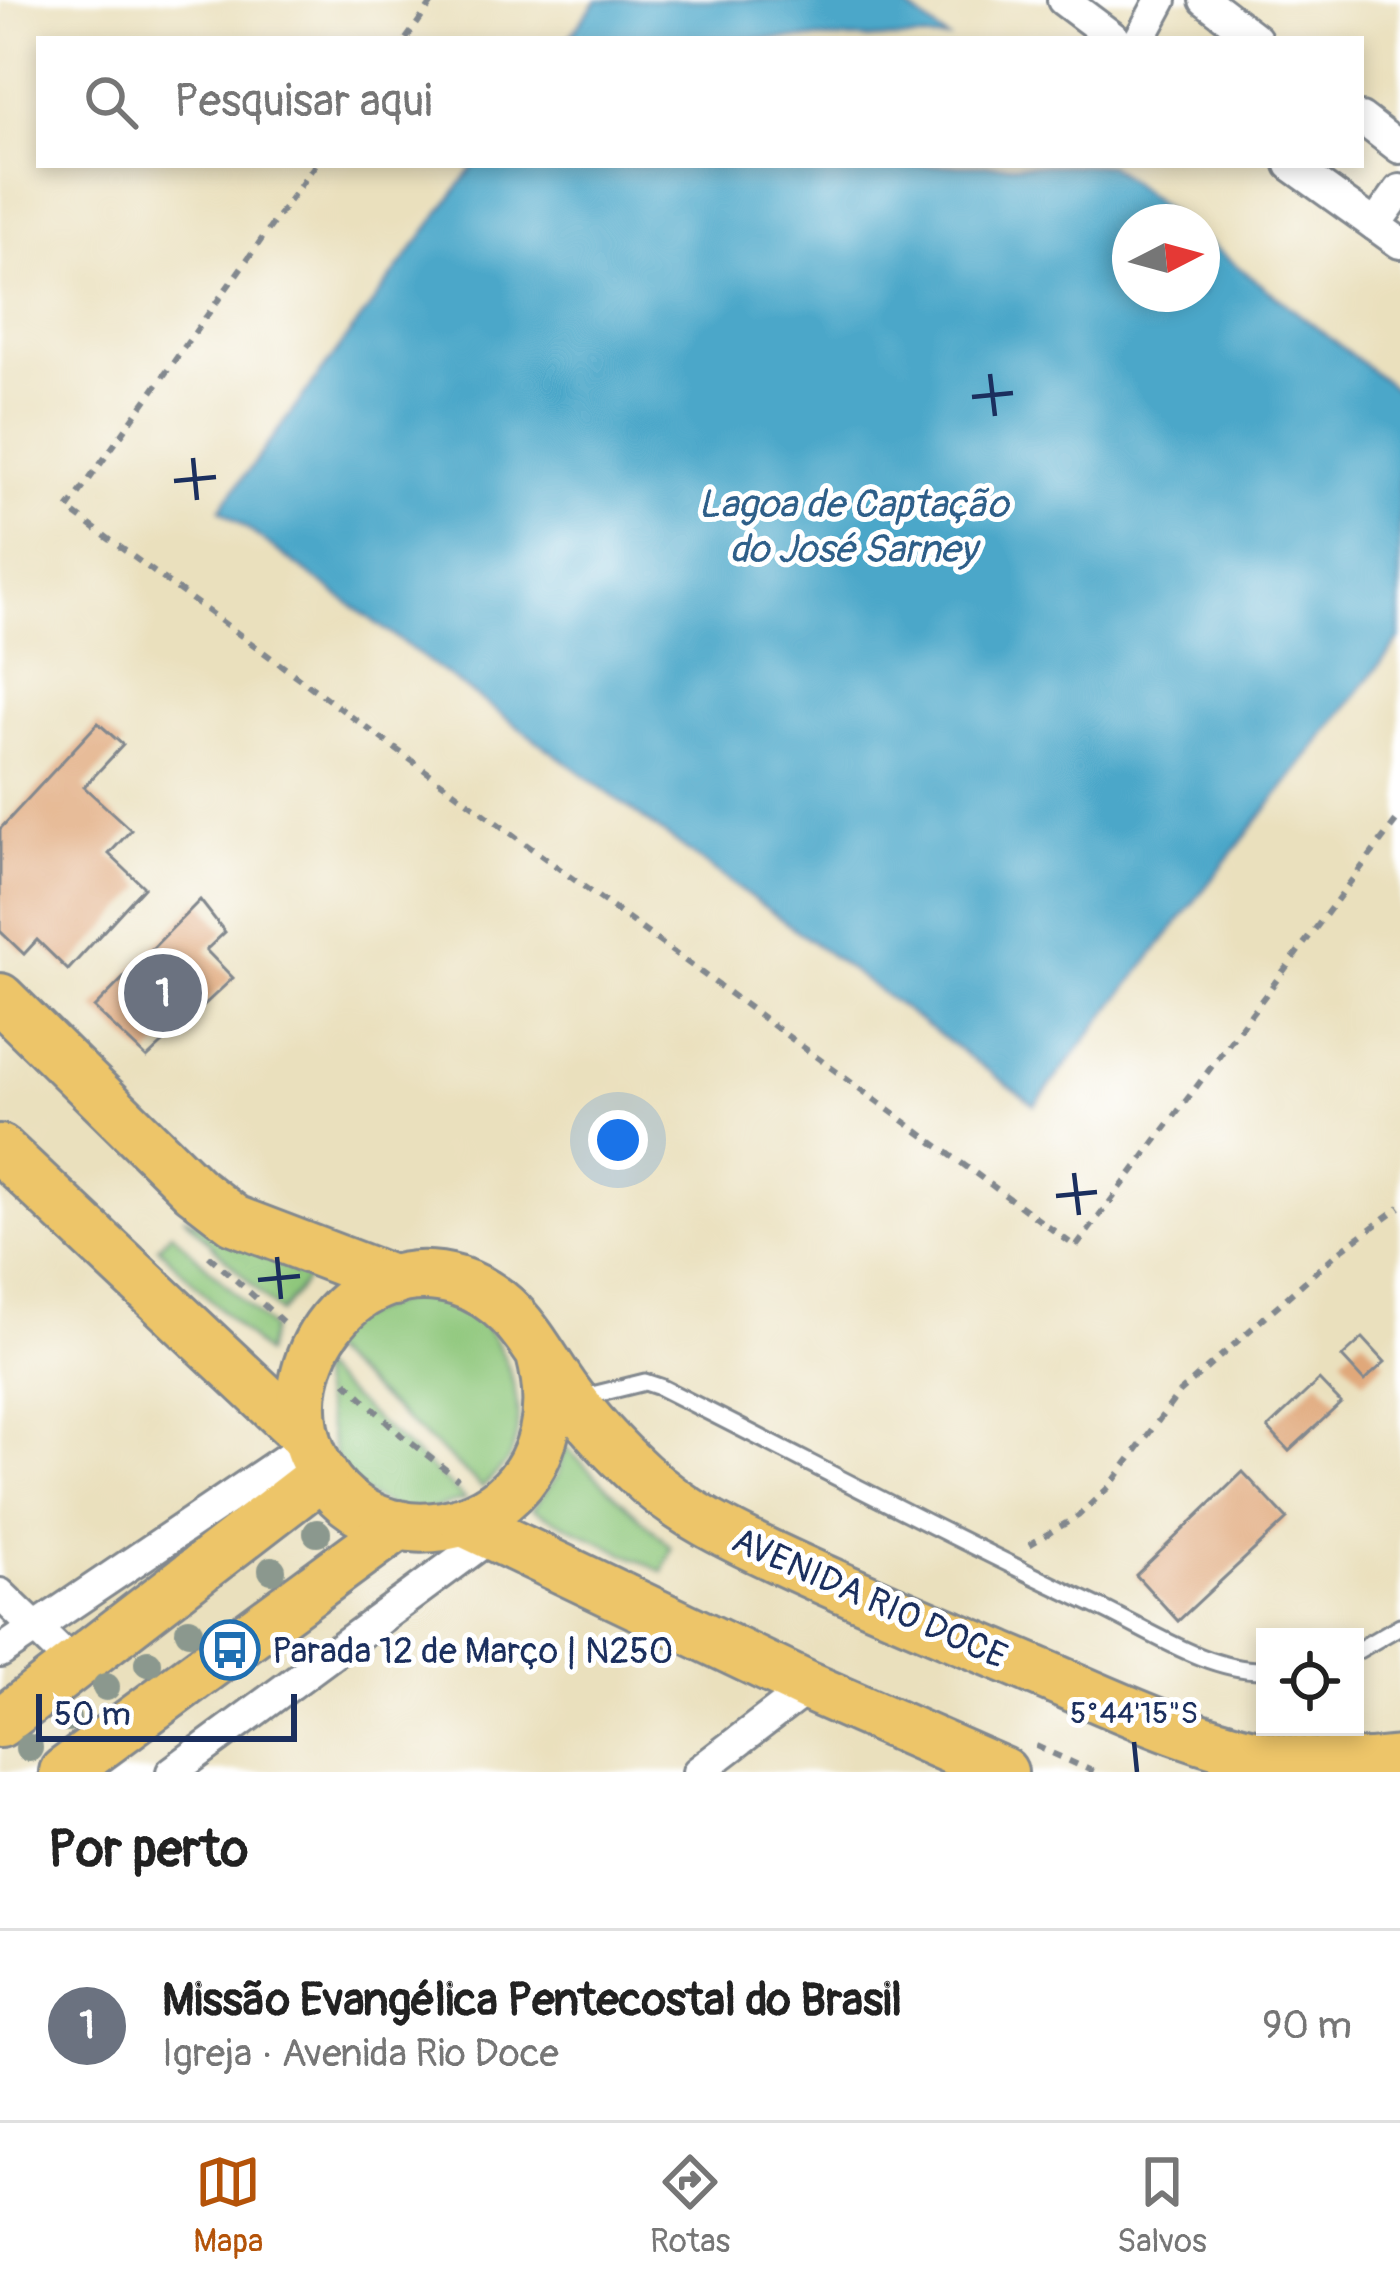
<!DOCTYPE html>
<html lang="pt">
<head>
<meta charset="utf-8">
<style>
  :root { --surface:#fff; --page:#f6f6f6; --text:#222; --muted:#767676; --line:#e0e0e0; --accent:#b45309 }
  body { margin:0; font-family:Pangolin,sans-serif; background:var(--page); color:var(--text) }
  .controls { position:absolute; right:36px; bottom:36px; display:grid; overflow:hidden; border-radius:0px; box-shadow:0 6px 18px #0003 }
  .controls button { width:108px; height:108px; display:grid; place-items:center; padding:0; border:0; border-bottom:3px solid var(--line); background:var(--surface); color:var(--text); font:60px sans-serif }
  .compass { position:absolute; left:1112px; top:204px; width:108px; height:108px; border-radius:50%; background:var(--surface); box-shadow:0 6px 18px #0003; rotate:84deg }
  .scale { position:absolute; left:36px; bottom:30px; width:261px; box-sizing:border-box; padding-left:12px; border:6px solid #1b2f5e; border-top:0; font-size:33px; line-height:42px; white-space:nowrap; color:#1b2f5e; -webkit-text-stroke:9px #fff; paint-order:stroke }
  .you { position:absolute; left:618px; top:1140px; width:42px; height:42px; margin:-30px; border:9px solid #fff; border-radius:50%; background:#1a73e8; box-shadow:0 0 0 18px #1a73e833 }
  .badge { display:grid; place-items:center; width:78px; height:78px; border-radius:50%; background:var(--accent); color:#fff; font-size:39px; font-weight:700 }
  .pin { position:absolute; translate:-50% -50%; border:6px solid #fff; box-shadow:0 3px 12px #0006 }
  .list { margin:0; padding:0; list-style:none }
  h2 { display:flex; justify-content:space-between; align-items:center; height:156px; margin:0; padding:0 48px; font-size:51px }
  h2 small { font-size:39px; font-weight:400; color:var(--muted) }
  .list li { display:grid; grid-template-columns:78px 1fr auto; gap:36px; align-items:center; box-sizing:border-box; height:192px; padding:0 48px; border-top:3px solid var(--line) }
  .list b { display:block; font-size:45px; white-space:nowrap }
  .list p { margin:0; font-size:39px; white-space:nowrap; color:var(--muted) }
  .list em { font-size:39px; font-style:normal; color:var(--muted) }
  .icon { flex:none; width:66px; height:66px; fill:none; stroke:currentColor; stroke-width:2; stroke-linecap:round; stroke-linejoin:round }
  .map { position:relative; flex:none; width:1400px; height:1772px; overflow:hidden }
  .search { position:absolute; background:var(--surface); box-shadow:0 6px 18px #0003; left:36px; right:36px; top:36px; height:132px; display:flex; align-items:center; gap:30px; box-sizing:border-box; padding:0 42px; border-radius:0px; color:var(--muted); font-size:45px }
  .sheet { height:348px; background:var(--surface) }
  nav { display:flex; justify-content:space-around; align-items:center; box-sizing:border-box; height:168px; border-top:3px solid var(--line); background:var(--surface); font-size:33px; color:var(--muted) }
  nav a { display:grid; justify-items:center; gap:6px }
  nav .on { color:var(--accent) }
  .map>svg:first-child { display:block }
  .green { fill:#8fc77b; stroke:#557b6c; stroke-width:3 }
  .water { fill:#4ba7c9; stroke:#336b94; stroke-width:3 }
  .building { fill:#e0a87a }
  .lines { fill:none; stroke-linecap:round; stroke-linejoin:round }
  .lane-casing { stroke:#82888e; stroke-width:21 }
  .street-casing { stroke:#82888e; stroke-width:36 }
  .primary-casing { stroke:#82888e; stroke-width:54 }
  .path { stroke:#82888e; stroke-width:6; stroke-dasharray:9 9; stroke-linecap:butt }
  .lane { stroke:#fff; stroke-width:15 }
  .street { stroke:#fff; stroke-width:30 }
  .primary { stroke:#edc569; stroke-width:48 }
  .tree { fill:#8b988e }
  .ticks { fill:none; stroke:#1b2f5e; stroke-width:4.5 }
  .labels { text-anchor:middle; stroke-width:10; stroke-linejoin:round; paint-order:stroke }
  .street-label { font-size:36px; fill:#1b2f5e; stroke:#fff }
  .poi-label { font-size:36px; fill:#1b2f5e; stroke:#fff; text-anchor:start }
  .water-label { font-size:39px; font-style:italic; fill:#2e5f89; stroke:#fff }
  .ticks-label { font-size:30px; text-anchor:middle; fill:#1b2f5e; stroke:#fff; stroke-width:10; stroke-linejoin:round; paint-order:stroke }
</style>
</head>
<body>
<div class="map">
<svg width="1400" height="1772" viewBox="0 0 1400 1772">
  <rect width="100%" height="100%" fill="#fff"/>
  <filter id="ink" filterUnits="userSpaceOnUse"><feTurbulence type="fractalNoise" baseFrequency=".00833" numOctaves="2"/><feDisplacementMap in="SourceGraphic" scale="24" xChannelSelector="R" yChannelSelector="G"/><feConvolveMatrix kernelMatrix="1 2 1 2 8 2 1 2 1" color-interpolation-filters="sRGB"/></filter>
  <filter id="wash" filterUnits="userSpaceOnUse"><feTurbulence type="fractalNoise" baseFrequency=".004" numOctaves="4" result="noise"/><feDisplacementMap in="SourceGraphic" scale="48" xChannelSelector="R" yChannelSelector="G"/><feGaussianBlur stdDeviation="2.7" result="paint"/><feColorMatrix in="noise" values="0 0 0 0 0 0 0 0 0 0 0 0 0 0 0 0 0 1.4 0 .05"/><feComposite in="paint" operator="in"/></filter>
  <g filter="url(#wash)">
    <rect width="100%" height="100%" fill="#eae0bd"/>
    <g class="green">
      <path d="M183,1216L310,1275L280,1313Z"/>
      <path d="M171,1232L271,1328L265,1354L158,1247Z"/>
      <path d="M422,1291C436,1296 454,1299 466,1308C506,1337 533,1413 508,1460C503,1469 490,1479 482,1487L323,1348L339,1325Z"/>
      <path d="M315,1366L465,1499L409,1516L341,1482Z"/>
      <path d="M564,1446L672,1548L663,1572L532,1509L558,1474Z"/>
    </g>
    <g class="water">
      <path d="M597,0H898L948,39H568Z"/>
      <path d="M475,165H1109L1182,222H1130V294H1202V238L1400,393V639L1035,1105L220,509Z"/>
    </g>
    <g id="blocks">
      <g class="building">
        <path d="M98,723L123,745L84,787L131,830L109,854L144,887L68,970L37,940L24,954L0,931V829Z"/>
        <path d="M200,900L225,932L206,950L233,978L147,1058L94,1008Z"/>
        <path d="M1363,1338L1385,1362L1364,1381L1342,1357Z"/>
        <path d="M1319,1380L1341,1403L1289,1451L1268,1428Z"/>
        <path d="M1243,1472L1287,1519L1178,1621L1136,1575Z"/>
      </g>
    </g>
  </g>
  <g filter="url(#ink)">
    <use href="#blocks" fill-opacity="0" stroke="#82888e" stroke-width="3"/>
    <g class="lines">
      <g class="lane-casing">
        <g id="lane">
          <path d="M580,1398L645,1382L660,1387C808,1461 953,1539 1103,1609C1151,1632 1211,1672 1265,1670"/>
          <path d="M1355,1652L1400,1626"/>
        </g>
      </g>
      <g class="street-casing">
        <g id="street">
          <path d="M1063,0L1115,39"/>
          <path d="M1205,0L1256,39"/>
          <path d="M1140,39L1161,0"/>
          <path d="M1361,118L1400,148"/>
          <path d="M1291,165L1400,243"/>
          <path d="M1375,225L1400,190"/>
          <path d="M0,1594L76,1667"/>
          <path d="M0,1652L308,1444"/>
          <path d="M172,1772L493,1535"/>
          <path d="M698,1772L809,1687"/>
        </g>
      </g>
      <g class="primary-casing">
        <g id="primary">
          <path d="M0,998L194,1189L234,1220L394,1281"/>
          <path d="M0,1149L306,1437"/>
          <path d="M541,1355C587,1530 367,1589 311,1452C274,1361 356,1251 457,1281C516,1299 535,1349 568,1394C588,1422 615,1451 641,1475C681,1513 730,1536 779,1559C853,1594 928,1625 1003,1657C1094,1694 1185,1743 1283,1759C1320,1765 1363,1766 1400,1761"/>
          <path d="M464,1522L809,1687L1003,1772"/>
          <path d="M0,1723L323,1474"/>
          <path d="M64,1772L399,1525"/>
        </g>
      </g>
      <g class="path">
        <path d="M406,39L434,0"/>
        <path d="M315,165L68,509L1076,1247L1400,816"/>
        <path d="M209,1256L284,1323"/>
        <path d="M346,1382L401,1435L458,1479"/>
        <path d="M1029,1545L1078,1516L1109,1487L1179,1393L1336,1254L1400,1207"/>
        <path d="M1036,1746L1094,1772"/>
      </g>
      <use href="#lane" class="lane"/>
      <use href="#street" class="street"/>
      <use href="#primary" class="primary"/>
    </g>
    <g class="tree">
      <circle cx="317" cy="1533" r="14"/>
      <circle cx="272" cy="1570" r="14"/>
      <circle cx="189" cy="1631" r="14"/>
      <circle cx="148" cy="1663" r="14"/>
      <circle cx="106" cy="1687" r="14"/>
      <circle cx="67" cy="1719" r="14"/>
      <circle cx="29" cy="1748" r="14"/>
    </g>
  </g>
  <path class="ticks" d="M990,374L995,416M972,397L1013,393M193,458L197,500M174,481L216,477M1074,1173L1079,1215M1056,1196L1097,1192M277,1257L281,1299M258,1280L300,1276M1134,1742L1137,1772"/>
  <defs>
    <g id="bus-ring" transform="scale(3)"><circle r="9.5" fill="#fff" stroke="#1f6fb2" stroke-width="1.5"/><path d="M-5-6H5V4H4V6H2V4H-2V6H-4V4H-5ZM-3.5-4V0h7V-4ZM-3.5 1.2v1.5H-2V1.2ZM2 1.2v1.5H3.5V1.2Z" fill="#1f6fb2"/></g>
  </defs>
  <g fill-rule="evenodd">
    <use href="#bus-ring" x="230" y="1650"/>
  </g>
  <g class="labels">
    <g class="street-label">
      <text transform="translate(870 1597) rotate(24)" y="13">AVENIDA RIO DOCE</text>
    </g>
    <g class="poi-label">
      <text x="272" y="1663">Parada 12 de Março | N250</text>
    </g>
    <g class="water-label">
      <text x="853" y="517">Lagoa de Captação<tspan x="853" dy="45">do José Sarney</tspan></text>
    </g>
  </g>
  <g class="ticks-label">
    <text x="1134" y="1723">5°44'15"S</text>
  </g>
</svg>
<div class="controls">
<button><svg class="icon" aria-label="locate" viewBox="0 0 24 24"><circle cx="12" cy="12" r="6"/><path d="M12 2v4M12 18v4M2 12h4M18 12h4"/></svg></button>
</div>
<svg class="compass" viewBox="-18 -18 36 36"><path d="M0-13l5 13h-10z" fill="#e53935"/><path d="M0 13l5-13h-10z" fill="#767676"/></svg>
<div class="scale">50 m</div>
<div class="you"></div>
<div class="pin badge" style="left:163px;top:993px;background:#6b7280">1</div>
<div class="search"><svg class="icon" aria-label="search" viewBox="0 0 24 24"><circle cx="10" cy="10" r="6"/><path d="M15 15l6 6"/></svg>Pesquisar aqui</div>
</div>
<section class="sheet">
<h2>Por perto<small></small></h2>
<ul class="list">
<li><span class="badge" style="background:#6b7280">1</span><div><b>Missão Evangélica Pentecostal do Brasil</b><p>Igreja · Avenida Rio Doce</p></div><em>90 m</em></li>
</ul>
</section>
<nav>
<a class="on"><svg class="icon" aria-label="map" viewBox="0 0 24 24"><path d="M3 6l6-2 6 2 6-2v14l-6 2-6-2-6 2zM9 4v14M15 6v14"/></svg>Mapa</a>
<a><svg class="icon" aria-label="directions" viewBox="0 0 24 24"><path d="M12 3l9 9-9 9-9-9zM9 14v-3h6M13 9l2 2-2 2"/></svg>Rotas</a>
<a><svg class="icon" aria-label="saved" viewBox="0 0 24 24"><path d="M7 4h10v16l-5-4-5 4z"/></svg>Salvos</a>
</nav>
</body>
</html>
